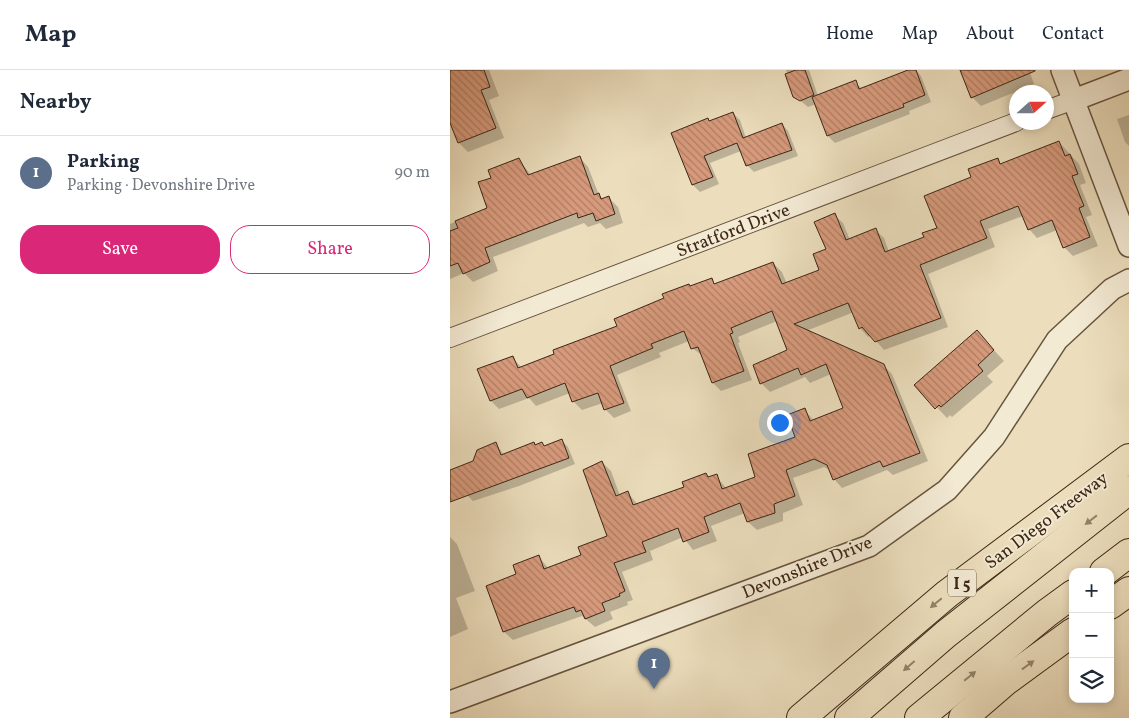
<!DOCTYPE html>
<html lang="en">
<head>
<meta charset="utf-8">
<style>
  :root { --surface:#fff; --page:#f2f2f3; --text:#1f2937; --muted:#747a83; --line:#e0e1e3; --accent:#db2777 }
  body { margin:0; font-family:Vollkorn,serif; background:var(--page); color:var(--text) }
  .controls { position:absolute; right:15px; bottom:15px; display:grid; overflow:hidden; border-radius:10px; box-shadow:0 2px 8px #0003 }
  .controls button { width:45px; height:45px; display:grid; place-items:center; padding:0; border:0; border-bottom:1px solid var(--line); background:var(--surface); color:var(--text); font:25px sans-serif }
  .compass { position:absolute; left:559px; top:15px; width:45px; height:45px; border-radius:50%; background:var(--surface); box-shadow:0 2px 8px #0003; rotate:69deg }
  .you { position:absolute; left:329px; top:352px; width:18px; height:18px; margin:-12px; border:4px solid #fff; border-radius:50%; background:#1a73e8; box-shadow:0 0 0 8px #1a73e833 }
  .badge { display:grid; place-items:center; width:32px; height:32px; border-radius:50%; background:var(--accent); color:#fff; font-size:16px; font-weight:700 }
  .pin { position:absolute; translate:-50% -41px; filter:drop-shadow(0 1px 2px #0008) }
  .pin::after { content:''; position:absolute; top:26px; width:18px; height:15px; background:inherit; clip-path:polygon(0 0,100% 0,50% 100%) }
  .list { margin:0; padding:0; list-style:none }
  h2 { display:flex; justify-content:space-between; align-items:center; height:65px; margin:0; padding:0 20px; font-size:21px }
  h2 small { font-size:16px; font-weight:400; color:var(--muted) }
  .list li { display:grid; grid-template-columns:32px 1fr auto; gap:15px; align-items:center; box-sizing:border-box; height:75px; padding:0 20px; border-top:1px solid var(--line) }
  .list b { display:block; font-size:19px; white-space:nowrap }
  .list p { margin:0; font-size:16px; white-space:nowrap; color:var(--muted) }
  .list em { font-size:16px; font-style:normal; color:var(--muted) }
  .actions { display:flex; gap:10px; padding:15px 20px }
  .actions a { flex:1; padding:11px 0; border:1px solid var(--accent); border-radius:20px; text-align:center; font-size:18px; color:var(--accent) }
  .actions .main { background:var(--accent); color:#fff }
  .icon { flex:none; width:28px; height:28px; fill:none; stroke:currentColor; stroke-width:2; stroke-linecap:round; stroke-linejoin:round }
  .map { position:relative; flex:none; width:679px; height:648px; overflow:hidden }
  header { display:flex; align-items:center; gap:30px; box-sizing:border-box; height:70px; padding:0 25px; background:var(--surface); border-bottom:1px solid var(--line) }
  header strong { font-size:24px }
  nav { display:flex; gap:28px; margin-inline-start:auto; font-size:18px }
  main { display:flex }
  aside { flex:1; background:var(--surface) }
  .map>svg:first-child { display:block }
  .shadow { fill:#0003 }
  .building { fill:url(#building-back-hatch); stroke:#3c2615 }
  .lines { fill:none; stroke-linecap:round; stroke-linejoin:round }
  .minor-casing { stroke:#68543f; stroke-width:20 }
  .tertiary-casing { stroke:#68543f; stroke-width:24 }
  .motorway-casing { stroke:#3c2615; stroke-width:30 }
  .minor { stroke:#f3ead4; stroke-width:18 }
  .tertiary { stroke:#f3ead4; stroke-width:21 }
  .motorway { stroke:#ecdebd; stroke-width:28 }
  .oneway { fill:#948269 }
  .labels { text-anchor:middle; stroke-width:4; stroke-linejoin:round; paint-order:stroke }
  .shield { fill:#f3ead4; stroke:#73614e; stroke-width:1 }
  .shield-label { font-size:16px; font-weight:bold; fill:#3c2615 }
  .street-label { font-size:18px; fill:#3c2615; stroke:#f3ead4 }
</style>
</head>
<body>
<header>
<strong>Map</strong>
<nav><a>Home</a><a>Map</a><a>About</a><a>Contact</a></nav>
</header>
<main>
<aside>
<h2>Nearby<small></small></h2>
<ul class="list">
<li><span class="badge" style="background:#5c6f8a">1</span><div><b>Parking</b><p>Parking · Devonshire Drive</p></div><em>90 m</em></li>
</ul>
<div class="actions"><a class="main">Save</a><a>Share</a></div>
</aside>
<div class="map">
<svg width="679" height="648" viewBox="0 0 679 648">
  <defs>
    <pattern id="building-back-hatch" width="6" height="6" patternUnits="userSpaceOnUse" patternTransform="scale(1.25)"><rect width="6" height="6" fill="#d79a7c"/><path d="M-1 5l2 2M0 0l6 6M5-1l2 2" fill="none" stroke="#b07d64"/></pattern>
  </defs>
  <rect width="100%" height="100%" fill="#ecdebd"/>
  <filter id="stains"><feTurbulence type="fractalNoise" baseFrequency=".004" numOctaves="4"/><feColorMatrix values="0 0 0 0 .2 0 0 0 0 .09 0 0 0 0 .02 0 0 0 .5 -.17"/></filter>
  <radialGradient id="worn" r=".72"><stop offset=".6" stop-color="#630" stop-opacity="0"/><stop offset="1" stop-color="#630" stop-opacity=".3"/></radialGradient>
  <g class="shadow">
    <path d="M0,0H39L49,26L39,30L54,68L18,82L9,73L0,50Z"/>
    <path d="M336,0H359L368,26L405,12L412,19L466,0L471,6L481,32L459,41L460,44L385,73L378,66L366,34L358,37L345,26Z"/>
    <path d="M520,0H579L584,14L531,36L522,27Z"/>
    <path d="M283,43L290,50L296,68L332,54L338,61L348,86L304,102L297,95L291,81L260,93L269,114L250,122L243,115L222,64Z"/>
    <path d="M679,45V76L675,72L667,49Z"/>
    <path d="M609,72L629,94L636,113L630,115L642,145L636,147L648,176L623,186L614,177L607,160L587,168L579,159L573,146L538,159L545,177L478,204L498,257L434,280L421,265L418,267L410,258L404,242L356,261L433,295L442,304L478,391L443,405L437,400L392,418L384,409L380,400L374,397L343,408L353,435L333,443V451L307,460L298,452L295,443L261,456L267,471L243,480L233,467L200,481L203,490L172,502L183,530L177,532L178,535L160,542L163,549L145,557L132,546L63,570L54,562L38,517L68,505L89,487L99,499L132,486L158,466L152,392L161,401L170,426L178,423L188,435L236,418L256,404L260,408L266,406L277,419L307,408L347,367L354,339L364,351L395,338L381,304L360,313L355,307L320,322L311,313L339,281L327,251L288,267L290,272L288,273L302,310L271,321L263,313L253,286L242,278L239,271L209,283L211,287L167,305L181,341L164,348L155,339L153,333L132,340L123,331L120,323L86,336L79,328L49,339L41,331L62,287L72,298L169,257L241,217L261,209L266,215L323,193L332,202L337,214L371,201L378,180L384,145L393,153L400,170L425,160L434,168L439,182L476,168L488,158L523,108L547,90L552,95Z"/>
    <path d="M130,88L138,97L149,125L154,130L159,128L168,137L173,153L156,159L150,153L138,157L134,153L43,187L48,201L23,212L14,203L0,209V154L39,138L42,108L69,90L81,105Z"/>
    <path d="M527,262L554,291L537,306L543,312L502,347L500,345L497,348L466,315Z"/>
    <path d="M111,370L118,377L125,394L69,416L23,431L17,425L24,392L46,374L54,385L83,373L95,377Z"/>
    <path d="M0,467L7,474L25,521L6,528L18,559L0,567Z"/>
  </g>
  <g class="building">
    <path d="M0,0H34L40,17L31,20L46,58L8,73L0,53Z"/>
    <path d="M346,0H355L364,25L350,31L343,27L335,4Z"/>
    <path d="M458,0H466L475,25L453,34L454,37L377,66L362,27L406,10L409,19Z"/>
    <path d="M510,0H585V1L521,28Z"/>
    <path d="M283,42L293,68L332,53L342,80L296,96L287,73L254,86L263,107L242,115L221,63L258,48L259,51Z"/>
    <path d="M609,71L615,86L620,84L628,104L622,106L634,136L629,138L640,167L613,178L602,150L578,160L568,136L530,151L537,168L470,195L491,248L425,272L412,257L409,259L398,233L344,254L434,294L470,383L433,397L430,391L383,410L377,395L364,389L336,400L345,426L324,434L325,443L297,452L290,433L254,447L259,462L233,472L228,458L192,472L196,482L164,493L175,521L169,524L170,526L152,533L155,541L135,549L131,540L126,542L124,537L53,562L36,516L66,504L63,495L89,485L94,499L131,485L128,477L157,466L133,400L152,391L166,426L178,421L183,435L234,417L232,412L256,403L258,407L267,404L272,419L305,407L298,384L345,367L337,345L355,338L360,351L393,338L376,294L351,305L348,298L310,314L303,295L337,280L322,241L281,258L283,263L280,264L294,301L262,313L248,277L241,279L234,261L201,274L203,278L160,296L174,333L154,340L148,323L122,332L115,313L77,328L72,319L40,331L27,299L63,286L68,298L104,284L103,280L167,256L164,249L214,228L212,224L239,214L240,216L262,208L264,214L323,192L332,214L369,200L363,184L376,179L364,152L385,143L396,170L426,158L435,182L474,167L472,163L487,158L474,126L521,107L518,99L548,88L550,94Z"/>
    <path d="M130,86L144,125L149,123L151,129L159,126L165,144L146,151L143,143L128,148L127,143L35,178L40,192L13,204L8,193L0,196V161L8,158L5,151L37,138L28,112L41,108L38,100L69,88L78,105Z"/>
    <path d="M527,260L544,280L528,295L533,301L491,337L489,335L485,339L464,315Z"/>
    <path d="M112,369L119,388L0,432V400L23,391L27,380L46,372L51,385L84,372L85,375L92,372L94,376Z"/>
  </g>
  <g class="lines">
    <g class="minor-casing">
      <g id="minor">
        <path d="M596,40L624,30"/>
        <path d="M0,268L566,52"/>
      </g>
    </g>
    <g class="tertiary-casing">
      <g id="tertiary">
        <path d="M612,0L679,176"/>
        <path d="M624,30L679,9"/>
        <path d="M0,632L419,476L497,420L544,367L607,270L662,219L679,210"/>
      </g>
    </g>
    <g class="motorway-casing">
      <g id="motorway">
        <path d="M654,502L679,483"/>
        <path d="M660,535L679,521"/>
        <path d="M351,648L497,524L679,388"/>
        <path d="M399,648L496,564L679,420"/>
        <path d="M469,648L597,543L623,524"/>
        <path d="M513,648L556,611L623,562"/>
      </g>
    </g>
    <use href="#minor" class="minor"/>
    <use href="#tertiary" class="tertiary"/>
    <use href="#motorway" class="motorway"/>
  </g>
  <defs><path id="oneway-solid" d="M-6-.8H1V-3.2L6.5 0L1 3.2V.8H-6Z" transform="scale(1.25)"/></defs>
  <g class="oneway">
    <use href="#oneway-solid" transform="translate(641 450) rotate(142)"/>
    <use href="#oneway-solid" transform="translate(486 533) rotate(140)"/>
    <use href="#oneway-solid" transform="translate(578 595) rotate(-36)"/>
    <use href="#oneway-solid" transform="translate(459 596) rotate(139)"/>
    <use href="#oneway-solid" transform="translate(520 606) rotate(-39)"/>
  </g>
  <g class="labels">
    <rect class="shield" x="498" y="499.5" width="28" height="27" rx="4"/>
    <g class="shield-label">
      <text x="512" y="519">I 5</text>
    </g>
    <g class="street-label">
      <text transform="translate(283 160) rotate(-21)" y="6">Stratford Drive</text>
      <text transform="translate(596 450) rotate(-37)" y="6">San Diego Freeway</text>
      <text transform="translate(357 497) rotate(-22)" y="6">Devonshire Drive</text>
    </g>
  </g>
  <rect width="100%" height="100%" filter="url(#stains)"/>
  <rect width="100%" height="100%" fill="url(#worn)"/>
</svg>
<div class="controls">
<button>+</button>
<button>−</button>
<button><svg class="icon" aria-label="layers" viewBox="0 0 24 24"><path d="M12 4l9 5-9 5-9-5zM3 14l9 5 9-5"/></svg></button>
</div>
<svg class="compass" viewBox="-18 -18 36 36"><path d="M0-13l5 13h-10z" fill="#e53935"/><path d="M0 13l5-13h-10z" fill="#747a83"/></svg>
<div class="you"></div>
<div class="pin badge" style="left:204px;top:619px;background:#5c6f8a">1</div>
</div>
</main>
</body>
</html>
